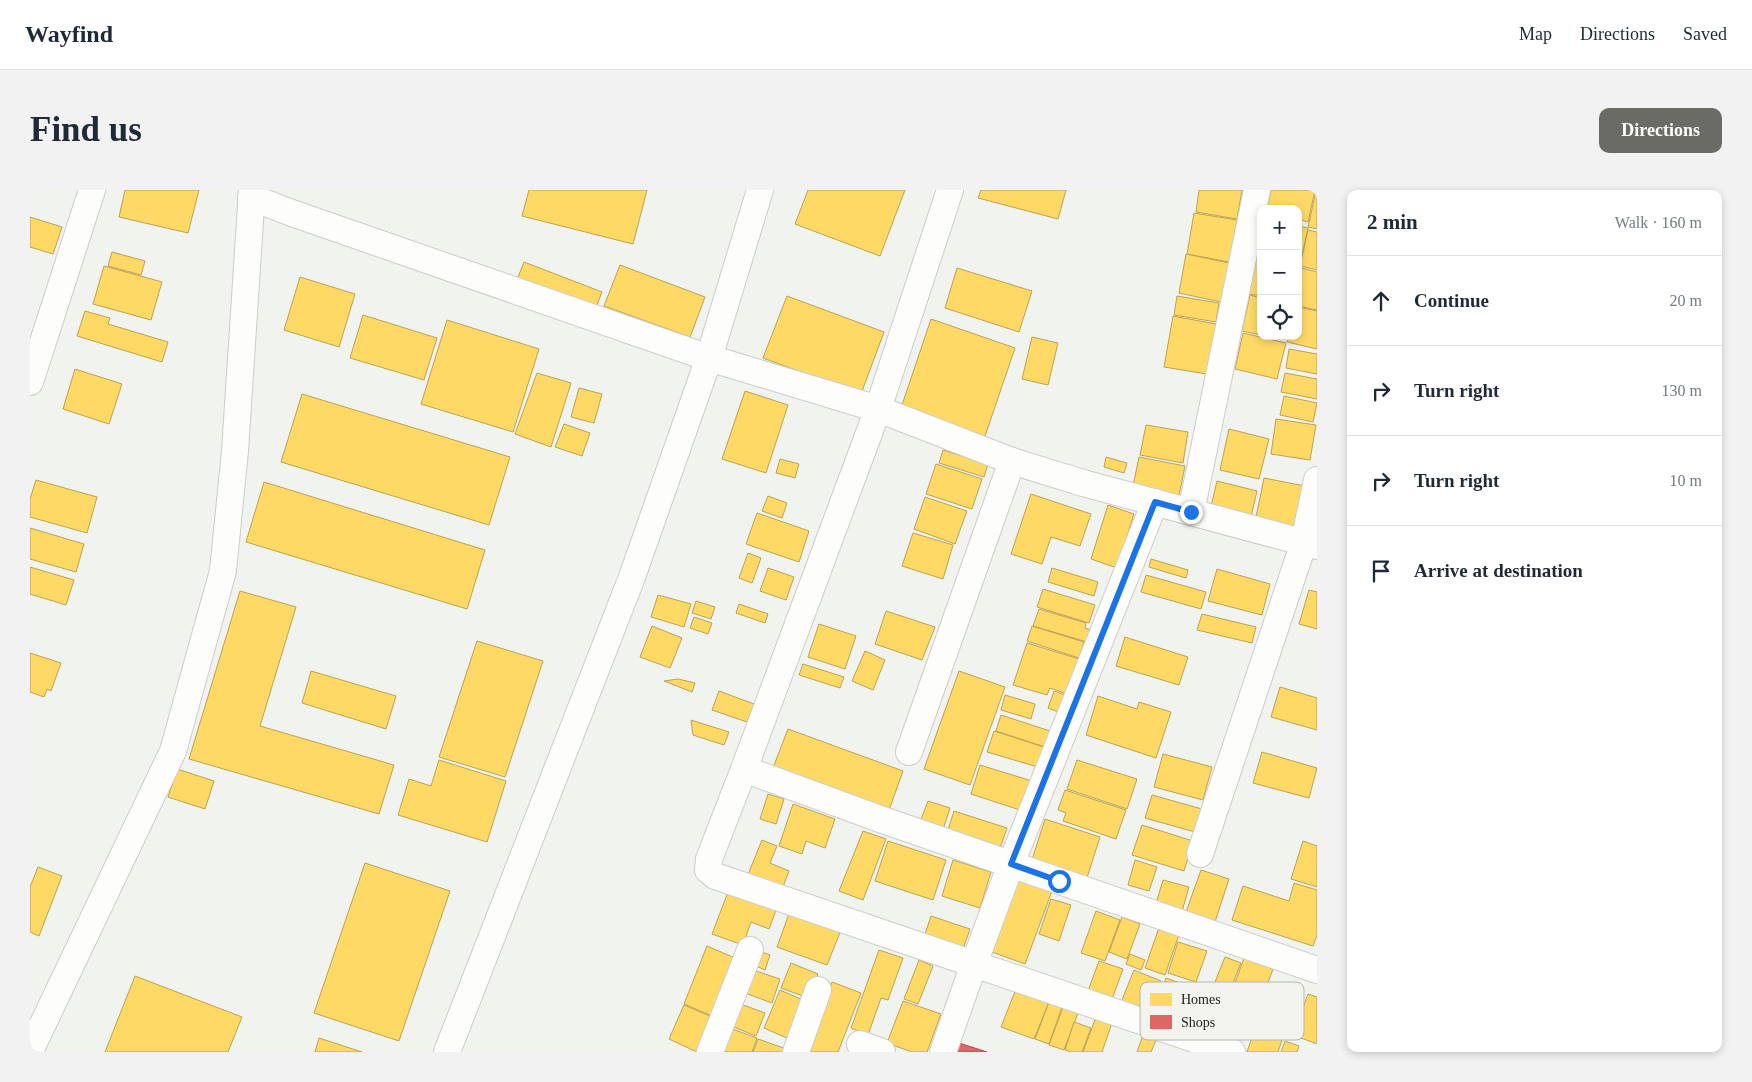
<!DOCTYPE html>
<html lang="en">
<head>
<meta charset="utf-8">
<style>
  :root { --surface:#fff; --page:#f2f2f3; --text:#1f2937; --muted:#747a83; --line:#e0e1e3; --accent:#6a6a67 }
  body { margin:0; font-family:"Times New Roman",serif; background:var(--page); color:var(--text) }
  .controls { position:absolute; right:15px; top:15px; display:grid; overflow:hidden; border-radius:10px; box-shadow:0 2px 8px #0003 }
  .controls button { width:45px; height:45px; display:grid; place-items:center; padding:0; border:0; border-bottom:1px solid var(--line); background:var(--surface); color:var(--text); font:25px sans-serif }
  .stop { position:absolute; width:15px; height:15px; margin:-11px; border:4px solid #1a73e8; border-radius:50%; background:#fff }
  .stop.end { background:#1a73e8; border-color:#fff; box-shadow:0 1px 5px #0008 }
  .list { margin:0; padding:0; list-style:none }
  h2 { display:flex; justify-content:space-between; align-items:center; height:65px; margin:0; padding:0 20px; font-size:21px }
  h2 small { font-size:16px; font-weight:400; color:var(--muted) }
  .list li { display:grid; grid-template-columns:32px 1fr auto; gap:15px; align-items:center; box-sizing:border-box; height:90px; padding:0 20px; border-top:1px solid var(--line) }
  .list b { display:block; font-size:19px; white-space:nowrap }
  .list em { font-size:16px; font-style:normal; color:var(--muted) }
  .icon { flex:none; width:28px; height:28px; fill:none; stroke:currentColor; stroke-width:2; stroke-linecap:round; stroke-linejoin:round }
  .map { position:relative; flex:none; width:1287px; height:862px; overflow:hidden; border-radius:10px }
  header { display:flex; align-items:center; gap:30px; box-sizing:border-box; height:70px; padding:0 25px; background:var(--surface); border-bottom:1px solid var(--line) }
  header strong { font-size:24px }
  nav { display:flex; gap:28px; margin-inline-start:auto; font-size:18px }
  .intro { display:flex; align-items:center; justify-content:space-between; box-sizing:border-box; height:120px; padding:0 30px }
  h1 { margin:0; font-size:35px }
  .button { padding:12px 22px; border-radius:10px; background:var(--accent); color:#fff; font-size:18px; font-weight:700 }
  main { display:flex; gap:30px; padding:0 30px }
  aside { flex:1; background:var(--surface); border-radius:10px; box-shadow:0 2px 8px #0003 }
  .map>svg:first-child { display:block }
  .homes { fill:#ffd966; stroke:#bca251 }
  .shops { fill:#e06666; stroke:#a75151 }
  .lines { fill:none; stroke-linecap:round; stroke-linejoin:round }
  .minor-casing { stroke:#cccdca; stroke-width:28 }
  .minor { stroke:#fdfdfc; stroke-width:26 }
  .route { stroke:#1a73e8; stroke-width:6 }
  .key { fill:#f2f4ed; stroke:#b3b5af; stroke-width:1 }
  .key-label { font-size:14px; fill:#21211f }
</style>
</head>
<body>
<header>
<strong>Wayfind</strong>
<nav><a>Map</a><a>Directions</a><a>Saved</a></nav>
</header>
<div class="intro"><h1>Find us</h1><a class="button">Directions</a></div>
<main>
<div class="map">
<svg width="1287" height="862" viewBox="0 0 1287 862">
  <rect width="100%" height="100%" fill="#f1f3ee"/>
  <g class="homes">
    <path d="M95,0H169L158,43L89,27Z"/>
    <path d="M499,0H617L603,54L492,26Z"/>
    <path d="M778,0H875L850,66L765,34Z"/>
    <path d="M951,0H1036L1028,29L948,8Z"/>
    <path d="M1169,0H1212L1207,29L1166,22Z"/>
    <path d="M1241,0H1285L1278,32L1268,29V19H1237Z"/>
    <path d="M1286,1H1287V39L1278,37Z"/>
    <path d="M1164,23L1207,30L1199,72L1157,64Z"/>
    <path d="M0,27L32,37L23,64L0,57Z"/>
    <path d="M1268,36L1278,38L1270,74L1268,73Z"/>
    <path d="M1278,40L1287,42V80L1270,76Z"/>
    <path d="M82,62L115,71L111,85L78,76Z"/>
    <path d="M1156,64L1199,73L1191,112L1149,103Z"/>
    <path d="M1226,68L1231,69V106L1218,104Z"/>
    <path d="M494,72L572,102L563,125L485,95Z"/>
    <path d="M590,75L675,107L660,147L574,116Z"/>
    <path d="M74,76L132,92L121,130L63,114Z"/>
    <path d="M927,78L1002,101L989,142L915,118Z"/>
    <path d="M1271,78L1287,82V120L1268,116V91Z"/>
    <path d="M270,87L325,104L309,157L254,140Z"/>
    <path d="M1220,105L1231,108V145L1212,141Z"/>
    <path d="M757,106L854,142L831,204L733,168Z"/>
    <path d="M1147,106L1189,113L1186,132L1144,125Z"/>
    <path d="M1268,117L1287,121V159L1257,152L1259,146H1268Z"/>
    <path d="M55,121L80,128L78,134L138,152L132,172L47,146Z"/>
    <path d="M333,125L407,148L394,190L320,168Z"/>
    <path d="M1143,126L1186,134L1177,184L1134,177Z"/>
    <path d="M901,129L985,158L954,249L870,221Z"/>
    <path d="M417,130L509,159L483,242L391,214Z"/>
    <path d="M1213,143L1256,153L1247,189L1205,179Z"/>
    <path d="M1002,147L1028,153L1018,195L992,189Z"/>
    <path d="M1259,159L1287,164V184L1256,178Z"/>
    <path d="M45,179L92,194L79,234L33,219Z"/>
    <path d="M507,183L541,193L521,257L485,244Z"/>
    <path d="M1255,183L1287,189V209L1251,202Z"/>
    <path d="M549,198L572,204L564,233L541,227Z"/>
    <path d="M715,201L758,215L736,283L692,269Z"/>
    <path d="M272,204L480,267L459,335L251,272Z"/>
    <path d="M1254,206L1287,213L1283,232L1250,225Z"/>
    <path d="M1246,229L1286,235L1280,270L1241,264Z"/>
    <path d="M534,234L560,243L552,266L525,257Z"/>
    <path d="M1116,235L1158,242L1153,273L1110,265Z"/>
    <path d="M1199,239L1239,249L1229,289L1190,280Z"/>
    <path d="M913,260L958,274L954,287L909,273Z"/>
    <path d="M1076,267L1097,273L1094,283L1074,277Z"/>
    <path d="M1109,267L1155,276L1148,310L1102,301Z"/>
    <path d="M750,269L769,274L765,288L746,283Z"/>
    <path d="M906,274L952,289L942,319L896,304Z"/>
    <path d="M1234,288L1275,296L1266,341L1225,332Z"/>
    <path d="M6,290L67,307L57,343L0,327V309Z"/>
    <path d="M1187,291L1227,301L1220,331L1180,321Z"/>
    <path d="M234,292L455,360L437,419L216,352Z"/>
    <path d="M1001,304L1061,324L1050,356L1021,347L1012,374L981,364Z"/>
    <path d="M738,306L757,313L752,328L732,321Z"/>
    <path d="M895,307L937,321L925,354L884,339Z"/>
    <path d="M1078,315L1104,324L1087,378L1061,369Z"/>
    <path d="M727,323L779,341L769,372L716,354Z"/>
    <path d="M0,338L54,354L46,382L0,369Z"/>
    <path d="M883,343L923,355L913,389L872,376Z"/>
    <path d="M718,363L731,368L722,393L709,388Z"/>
    <path d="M1121,369L1158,380L1156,388L1119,377Z"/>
    <path d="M0,377L44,390L36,415L0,404Z"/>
    <path d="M738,378L764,387L756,410L730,401Z"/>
    <path d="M1022,378L1068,392L1064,406L1018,392Z"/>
    <path d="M1187,379L1240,394L1232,425L1178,411Z"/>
    <path d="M1116,385L1176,402L1171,419L1111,402Z"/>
    <path d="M1013,399L1065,415L1059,433L1007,417Z"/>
    <path d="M1279,400L1287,402V439L1269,434Z"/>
    <path d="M210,401L266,417L230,536L364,575L349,624L159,569Z"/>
    <path d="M628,405L661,414L654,437L621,427Z"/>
    <path d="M666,411L685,417L681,429L662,423Z"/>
    <path d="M709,414L738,424L735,433L706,423Z"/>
    <path d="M1009,419L1056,433L1055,438L1061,440L1057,452L1003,436Z"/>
    <path d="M856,421L905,437L892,470L845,454Z"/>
    <path d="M1172,424L1226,437L1222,453L1167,440Z"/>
    <path d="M664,427L682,433L678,444L660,438Z"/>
    <path d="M789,434L826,446L815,479L778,467Z"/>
    <path d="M622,436L652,448L640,478L610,467Z"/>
    <path d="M1002,436L1054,452L1049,468L997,451Z"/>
    <path d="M1095,447L1158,467L1149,495L1086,476Z"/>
    <path d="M447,451L513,471L475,587L409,567Z"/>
    <path d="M997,453L1049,469L1037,504L1020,498L1017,505L983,495Z"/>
    <path d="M835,461L855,470L843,500L822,491Z"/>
    <path d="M0,463L31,473L21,501L17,499L14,507L0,502Z"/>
    <path d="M773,474L814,487L810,498L769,485Z"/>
    <path d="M281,481L366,506L356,539L272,513Z"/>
    <path d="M929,481L975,497L940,595L894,579Z"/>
    <path d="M648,489L665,493L662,502L634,491Z"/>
    <path d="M1250,497L1287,508V540L1241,527Z"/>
    <path d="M689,501L724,514L717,532L682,520Z"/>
    <path d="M1024,501L1038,506L1031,523L1018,518Z"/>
    <path d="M975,505L1005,514L1001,529L971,520Z"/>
    <path d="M1068,506L1107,519L1109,512L1141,522L1126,568L1056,545Z"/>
    <path d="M971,525L1023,542L1018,558L966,541Z"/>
    <path d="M661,530L699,542L694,555L663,545Z"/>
    <path d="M758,539L873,581L859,620L743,578Z"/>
    <path d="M964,541L1017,558L1011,578L957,562Z"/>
    <path d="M1232,562L1287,578L1279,608L1223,593Z"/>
    <path d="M1133,564L1182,577L1173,610L1124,597Z"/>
    <path d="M409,570L476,591L457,652L368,625L379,589L401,596Z"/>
    <path d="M1047,570L1107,589L1097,619L1037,599Z"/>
    <path d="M950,575L1002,591L993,621L941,604Z"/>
    <path d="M147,579L184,591L175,619L138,607Z"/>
    <path d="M1035,600L1096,620L1086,649L1033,631L1036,623L1028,620Z"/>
    <path d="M738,604L754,609L746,634L730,629Z"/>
    <path d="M1122,605L1172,619L1165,642L1115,628Z"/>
    <path d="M898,611L920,618L913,640L890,632Z"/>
    <path d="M763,614L805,629L795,658L776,651L772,664L749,656Z"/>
    <path d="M924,621L977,638L969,661L917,643Z"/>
    <path d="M1015,629L1070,647L1055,694L1000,676Z"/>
    <path d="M1112,635L1163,651L1154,681L1102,665Z"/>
    <path d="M833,641L856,649L833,710L809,701Z"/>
    <path d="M732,650L747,656L740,673L759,681L751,702L715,692Z"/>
    <path d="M858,651L916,670L903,710L845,691Z"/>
    <path d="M1273,651L1287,656V697L1261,689Z"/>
    <path d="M923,670L961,682L950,718L912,706Z"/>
    <path d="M1105,670L1127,677L1119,701L1098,695Z"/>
    <path d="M335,673L420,701L369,851L284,823Z"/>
    <path d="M8,677L32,686L9,746L0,742V697Z"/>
    <path d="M1171,680L1199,689L1185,732L1156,722Z"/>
    <path d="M989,689L1022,701L995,774L962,762Z"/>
    <path d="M1133,690L1159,697L1151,725L1125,717Z"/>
    <path d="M1264,693L1287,700V745L1283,756L1202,730L1213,696L1259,711Z"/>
    <path d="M698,702L746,720L739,739L721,732L713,755L682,744Z"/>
    <path d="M1021,709L1041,715L1029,751L1009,744Z"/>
    <path d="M760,721L811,740L797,775L747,757Z"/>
    <path d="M1066,721L1090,730L1075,771L1051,763Z"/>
    <path d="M901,726L940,739L933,759L894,747Z"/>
    <path d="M1092,727L1110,734L1097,769L1079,762Z"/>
    <path d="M1130,735L1150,742L1135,785L1115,778Z"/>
    <path d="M1148,752L1177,761L1166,792L1138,783Z"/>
    <path d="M677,756L705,768L682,826L654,814Z"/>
    <path d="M849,760L873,768L858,810L851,808L838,845L821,838Z"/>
    <path d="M729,761L740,765L735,780L724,775Z"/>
    <path d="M1100,764L1115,770L1111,780L1096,774Z"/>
    <path d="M1195,767L1211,773L1197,808L1181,802Z"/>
    <path d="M1214,768L1243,779L1229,817L1200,807Z"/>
    <path d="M889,770L903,776L888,814L874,809Z"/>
    <path d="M1069,771L1093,779L1082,809L1058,801Z"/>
    <path d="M761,773L788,784L778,808L751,798Z"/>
    <path d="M723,780L750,789L742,813L715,803Z"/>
    <path d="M1104,780L1131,791L1117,825L1090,815Z"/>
    <path d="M105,786L212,827L198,862H75Z"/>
    <path d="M1136,788L1164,798L1149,839L1121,828Z"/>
    <path d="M802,792L831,803L808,862H776Z"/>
    <path d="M986,799L1019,812L1004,849L971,837Z"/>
    <path d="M750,800L775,811L759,849L734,838Z"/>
    <path d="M1278,804L1287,807V854L1263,845Z"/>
    <path d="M873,811L911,824L897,862H882L857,853Z"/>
    <path d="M1019,812L1032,817L1019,854L1005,849Z"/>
    <path d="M708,813L735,823L726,846L699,835Z"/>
    <path d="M654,815L682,827L667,862L639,849Z"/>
    <path d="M1033,817L1048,823L1034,860L1019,855Z"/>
    <path d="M1066,827L1082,833L1072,862H1053Z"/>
    <path d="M1044,832L1061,838L1052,862H1041L1035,860Z"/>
    <path d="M1227,832L1255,841L1248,862H1217Z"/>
    <path d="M697,837L727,848L722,862H698L689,859Z"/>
    <path d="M1113,845L1126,850L1121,862H1107Z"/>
    <path d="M289,848L332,862H285Z"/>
    <path d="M728,849L759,860L758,862H723Z"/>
    <path d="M1255,851L1269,856L1267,862H1251Z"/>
  </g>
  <path class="shops" d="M926,852L957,862H923Z"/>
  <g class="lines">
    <g class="minor-casing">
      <g id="minor">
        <path d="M920,0L848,219L714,579L679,669L678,680L685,686L944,774L981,674L1125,312"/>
        <path d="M221,7L259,22L679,168L848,219L982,271L1053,293L1287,356"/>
        <path d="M0,192L62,0"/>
        <path d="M1161,322L1227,0"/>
        <path d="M879,562L982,271"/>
        <path d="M714,579L850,629L1287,780"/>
        <path d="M1170,664L1274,352L1287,290"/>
        <path d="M830,854L852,862"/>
        <path d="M0,861L143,561L193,381L205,261L222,0"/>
        <path d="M417,862L602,387L679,168L730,0"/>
        <path d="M680,862L720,760"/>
        <path d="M766,862L788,800"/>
        <path d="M913,862L944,774L1202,862"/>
      </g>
    </g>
    <use href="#minor" class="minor"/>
  </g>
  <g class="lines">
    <path class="route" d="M1029,691L981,674L1125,312L1161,322"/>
  </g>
  <rect x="1110" y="792" width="164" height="58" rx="8" class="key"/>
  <rect x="1120" y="803" width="22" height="13" fill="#ffd966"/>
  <rect x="1120" y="825" width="22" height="14" fill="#e06666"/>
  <g class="key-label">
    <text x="1151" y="814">Homes</text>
    <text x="1151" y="837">Shops</text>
  </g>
</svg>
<div class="controls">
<button>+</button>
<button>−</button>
<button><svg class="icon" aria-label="locate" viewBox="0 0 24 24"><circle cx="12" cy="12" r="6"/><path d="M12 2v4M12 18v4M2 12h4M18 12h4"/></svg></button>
</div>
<div class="stop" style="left:1029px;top:691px"></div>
<div class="stop end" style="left:1161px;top:322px"></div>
</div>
<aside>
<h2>2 min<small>Walk · 160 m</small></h2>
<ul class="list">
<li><svg class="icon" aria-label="ahead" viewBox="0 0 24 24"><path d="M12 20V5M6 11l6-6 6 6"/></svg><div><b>Continue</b></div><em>20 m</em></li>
<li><svg class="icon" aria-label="right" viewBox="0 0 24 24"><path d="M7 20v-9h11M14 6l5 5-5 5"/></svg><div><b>Turn right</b></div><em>130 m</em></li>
<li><svg class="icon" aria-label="right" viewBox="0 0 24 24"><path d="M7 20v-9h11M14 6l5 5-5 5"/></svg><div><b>Turn right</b></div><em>10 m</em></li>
<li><svg class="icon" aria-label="arrive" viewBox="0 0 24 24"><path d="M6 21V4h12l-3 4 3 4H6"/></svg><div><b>Arrive at destination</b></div></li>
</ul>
</aside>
</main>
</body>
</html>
